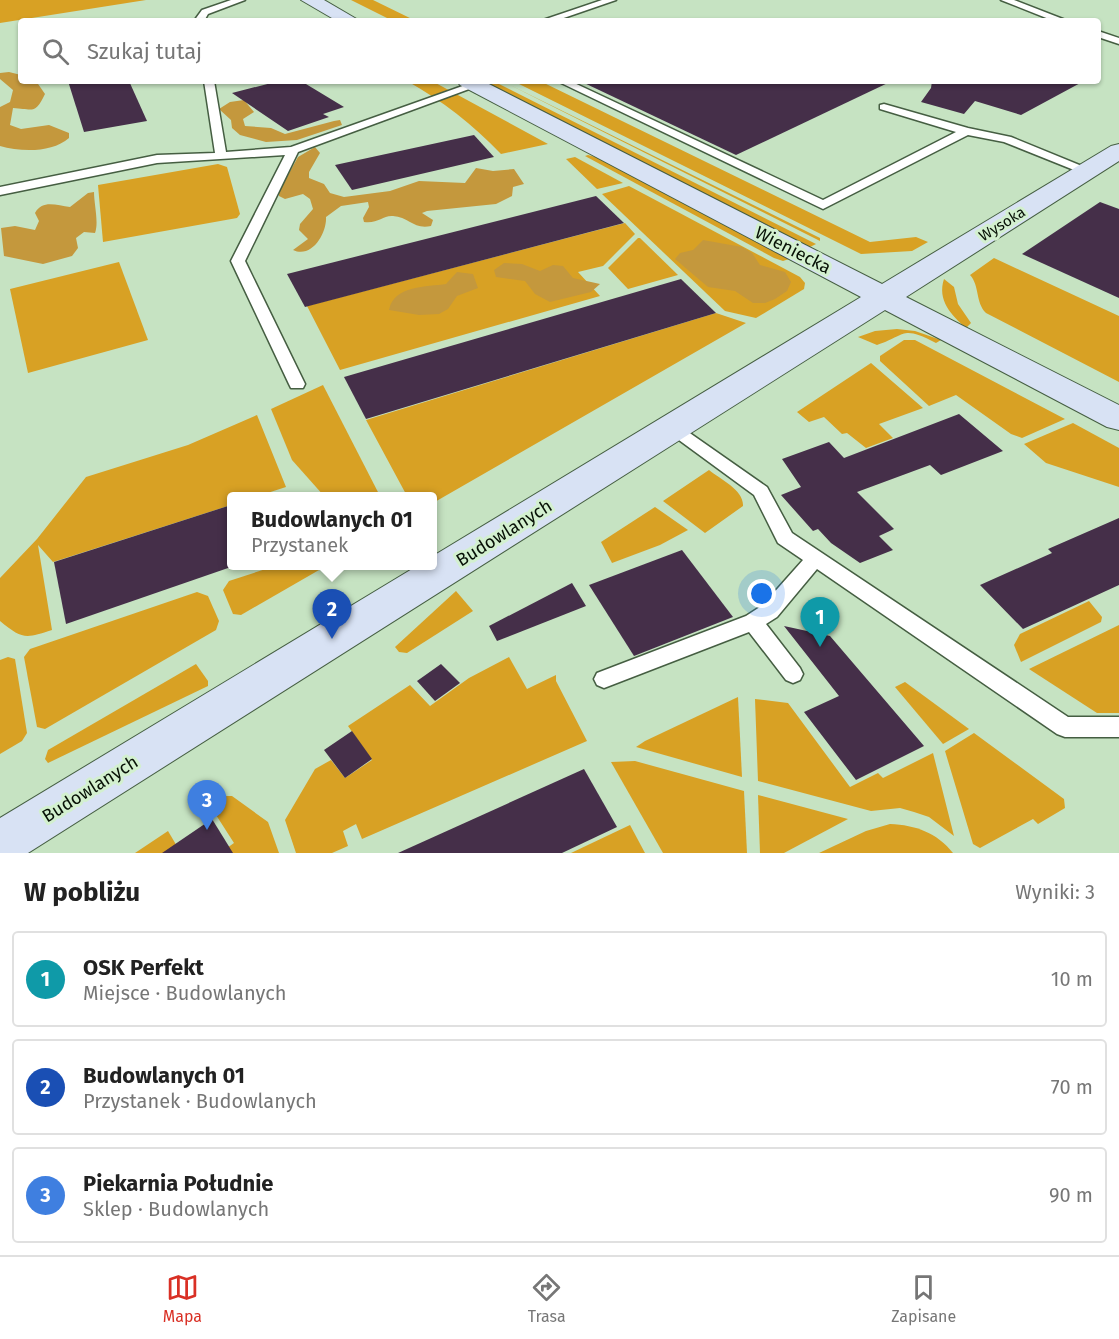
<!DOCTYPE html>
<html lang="pl">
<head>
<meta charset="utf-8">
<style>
  :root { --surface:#fff; --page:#f2f2f2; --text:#222; --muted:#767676; --line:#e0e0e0; --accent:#d93025 }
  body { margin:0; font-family:"Fira Sans",sans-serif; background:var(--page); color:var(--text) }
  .you { position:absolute; left:762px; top:594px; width:21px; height:21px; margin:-15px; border:4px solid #fff; border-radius:50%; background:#1a73e8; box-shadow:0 0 0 9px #1a73e833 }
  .badge { display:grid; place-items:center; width:39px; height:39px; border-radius:50%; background:var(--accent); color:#fff; font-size:20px; font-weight:700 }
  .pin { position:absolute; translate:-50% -50px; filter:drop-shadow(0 2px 3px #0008) }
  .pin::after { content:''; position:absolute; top:32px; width:21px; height:18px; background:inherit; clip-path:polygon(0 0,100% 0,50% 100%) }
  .popup { position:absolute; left:227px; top:492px; width:210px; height:78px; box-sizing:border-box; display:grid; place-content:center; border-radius:6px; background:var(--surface); filter:drop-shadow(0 2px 4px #0005); font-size:20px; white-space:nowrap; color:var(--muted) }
  .popup b { font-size:22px; color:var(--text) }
  .popup::after { content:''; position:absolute; left:50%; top:100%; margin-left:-12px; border:12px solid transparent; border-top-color:var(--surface) }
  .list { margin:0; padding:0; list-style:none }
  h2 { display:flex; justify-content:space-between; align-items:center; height:78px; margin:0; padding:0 24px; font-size:26px }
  h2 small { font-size:20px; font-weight:400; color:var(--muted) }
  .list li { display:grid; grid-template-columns:39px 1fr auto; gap:18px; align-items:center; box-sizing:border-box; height:96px; margin:0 12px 12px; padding:0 12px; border:2px solid var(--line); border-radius:6px }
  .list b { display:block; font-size:22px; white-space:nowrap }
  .list p { margin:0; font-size:20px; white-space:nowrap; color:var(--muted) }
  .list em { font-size:20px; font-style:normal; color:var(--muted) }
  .icon { flex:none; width:33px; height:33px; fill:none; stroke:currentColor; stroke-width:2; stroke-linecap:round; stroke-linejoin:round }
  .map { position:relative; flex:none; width:1119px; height:853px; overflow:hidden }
  .search { position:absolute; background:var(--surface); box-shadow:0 2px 4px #0004; left:18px; right:18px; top:18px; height:66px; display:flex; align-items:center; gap:15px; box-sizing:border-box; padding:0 21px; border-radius:6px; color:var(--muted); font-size:22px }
  .sheet { height:402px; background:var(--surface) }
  nav { display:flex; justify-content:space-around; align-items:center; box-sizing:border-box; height:84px; border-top:2px solid var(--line); background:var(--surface); font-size:16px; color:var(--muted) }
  nav a { display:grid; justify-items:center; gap:3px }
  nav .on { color:var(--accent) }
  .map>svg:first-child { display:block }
  .green { fill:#d8a124 }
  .forest { fill:#c4983d }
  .building { fill:#452f49 }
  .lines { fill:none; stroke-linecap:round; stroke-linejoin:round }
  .lane-casing { stroke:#455e42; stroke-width:3 }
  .secondary-casing { stroke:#455e42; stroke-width:2 }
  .lane { fill:#fff; fill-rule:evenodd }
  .secondary { fill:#d8e2f4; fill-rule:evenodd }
  .labels { text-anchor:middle; stroke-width:6; stroke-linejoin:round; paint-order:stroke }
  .far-street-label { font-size:15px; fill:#071106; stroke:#d3f0cf }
  .street-label { font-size:18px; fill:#071106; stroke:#d3f0cf }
</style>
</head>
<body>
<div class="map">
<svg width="1119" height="853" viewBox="0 0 1119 853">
  <rect width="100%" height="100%" fill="#c6e3c2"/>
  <g class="green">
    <path d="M0,0H146L0,23Z"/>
    <path d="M351,0H373L416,21H393Z"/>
    <path d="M407,81H432L548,144L501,154C472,124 443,101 407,81Z"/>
    <path d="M482,81H493L816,244L808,248Z"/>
    <path d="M502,81L820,238V241Z"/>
    <path d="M513,81H540L870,242L916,237L928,242L912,251L861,254Z"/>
    <path d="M588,155L599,158L789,259L783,261L774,258L585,156Z"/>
    <path d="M575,157L623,183L597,189L566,159Z"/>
    <path d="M218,164L227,167L240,214L237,218L103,242L98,185Z"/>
    <path d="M629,186L800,277L805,283L804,289L756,318L725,311L602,194Z"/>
    <path d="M625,223L635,234L603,266L578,272L600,296L340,370L307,306Z"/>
    <path d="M638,238H640L678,275L628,289L608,268Z"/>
    <path d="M994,258L1119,316V382L986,313C975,302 980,286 970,275Z"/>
    <path d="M119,262L148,340L28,373L10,289Z"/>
    <path d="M944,279L954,287L958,304L971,323L966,328C951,315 937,300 944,279Z"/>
    <path d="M716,313L746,323L433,503V496H407L366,420Z"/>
    <path d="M897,329L915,331L941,340L936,343C901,325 907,335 877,345L858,337L875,331Z"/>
    <path d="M904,340H915L1065,419L1022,438L1011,434L956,395L929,406L880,361V356Z"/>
    <path d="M871,363L923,408L879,424L893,438L866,448L847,433L842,434L824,417L809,422L797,412Z"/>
    <path d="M323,385L380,496H324L292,460L271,409Z"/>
    <path d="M257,415L286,487L258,496H232L231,505L53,562L38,545L52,630C25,639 22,639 0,621V578L37,539L86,477L188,445Z"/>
    <path d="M1073,423L1119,448V487L1046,463L1024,444Z"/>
    <path d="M709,470C720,479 744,490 743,506L705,533L663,501Z"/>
    <path d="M655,507L688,530L660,545L612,563L601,542Z"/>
    <path d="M275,566H326L241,615L233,614L223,590L229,581Z"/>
    <path d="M456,591L473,611L407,653L399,652L395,647Z"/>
    <path d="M197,592L208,596L219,621L216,630L45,729L37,727L24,657L30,649Z"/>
    <path d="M1089,601L1102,617L1101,622L1021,662L1014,645L1020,634Z"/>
    <path d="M1119,625V713H1097L1029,669Z"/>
    <path d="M8,657L15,659L27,733L22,741L0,754V660Z"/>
    <path d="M509,657L527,689L556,675V681L587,741L362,839L356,824L343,831L348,846L332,853H296L285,820L315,769L331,760L345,778L372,760L348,726L410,685L430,706L469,678Z"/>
    <path d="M196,664L208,681V686L48,763L45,759L48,750Z"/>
    <path d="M905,682L969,729L943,744L895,687Z"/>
    <path d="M738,697L742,777L636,747L645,741Z"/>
    <path d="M755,699L788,703L850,787L878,773L883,778L933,753L954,836L929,817L914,812L900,808L871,811L758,781Z"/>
    <path d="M974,733L1064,799L1065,808L1038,824L1033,819L980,848L973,844L945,751Z"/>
    <path d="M635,761L744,791L747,853H663L611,762Z"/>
    <path d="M758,795L848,819L784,853H760Z"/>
    <path d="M222,796H232L268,822L279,853H220L234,843L209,804Z"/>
    <path d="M890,824C916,825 937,833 953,853H819L866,831Z"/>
    <path d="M630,825L645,853H571Z"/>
    <path d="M168,831L181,853H135Z"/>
  </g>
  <g class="forest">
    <path d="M9,72L21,75V81H36L45,94C35,115 33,109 13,108L10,125L21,129L49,125L69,133V138C52,153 21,152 0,146V107L10,102L13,90L0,79V73Z"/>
    <path d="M244,100L254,112L243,119L245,126L271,128L285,134L334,121L340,120L342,125L297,140L266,142L240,135L232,128L231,120L219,109L230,102Z"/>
    <path d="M315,147L320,153L309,172V178L324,184L330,193L344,197L390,191L419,181L465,183L476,168L493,171L514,169L524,184L513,187L512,196L496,204L427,211L422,213L433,220L431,226C414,230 409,217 393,216C383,215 378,224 364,222L363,218L369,207L368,202L341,206L326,217C327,233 312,259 293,250L308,239L299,230L300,224L313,209L310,199L303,194L285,199L279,196V191L298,157Z"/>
    <path d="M94,192C94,204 99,223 95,233L84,232L76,238L78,248L72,256L43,264L4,256L1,228L15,226L35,230L39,221L35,213C43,199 57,206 70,207L88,193Z"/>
    <path d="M703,240L742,247L752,253L760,265L785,272L791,282L787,291L775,299L765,303H753L735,291L708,287L675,259L680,253L693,250Z"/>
    <path d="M504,263L522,264L540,271L553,265L563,266L573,278L600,284L591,292L550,302L535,294L525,281L496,277L494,270Z"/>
    <path d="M457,272L473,274L478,288L457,296L448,309L439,314L419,315L389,310C394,285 427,287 446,284Z"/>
  </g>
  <g class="building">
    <path d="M68,81H129L147,121L84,132Z"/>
    <path d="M279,81H301L344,107L323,114L329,117L288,131L232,93Z"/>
    <path d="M580,81H892L736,155Z"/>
    <path d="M932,81H1084L1021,115L975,101L964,114L921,102L931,88Z"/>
    <path d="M474,135L494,157L352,190L335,165Z"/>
    <path d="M596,196L624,223L305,307L287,274Z"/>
    <path d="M1100,202L1119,209V298L1022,254Z"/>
    <path d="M681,279L716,313L366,419L344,377Z"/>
    <path d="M959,414L1003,451L941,475L930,465L857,492L894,529L879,536L893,550L860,563L831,543L818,529L813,531L781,495L801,487L782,459L829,442L844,458Z"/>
    <path d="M231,505V567L66,624L54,562Z"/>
    <path d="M1119,518V585L1023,629L980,585L1052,553L1048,549Z"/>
    <path d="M682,550L733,617L634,656L589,585Z"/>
    <path d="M572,583L586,606L497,641L489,626Z"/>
    <path d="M784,626L830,636L924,746L856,780L804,712L839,696Z"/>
    <path d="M441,664L460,683L435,701L417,681Z"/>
    <path d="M352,731L372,759L345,778L324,750Z"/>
    <path d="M584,769L617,827L562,853H398Z"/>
    <path d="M212,819L233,853H162Z"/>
  </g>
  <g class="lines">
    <g class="lane-casing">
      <g id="lane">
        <path d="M231,0H245L208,14L204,21H194L202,10Z"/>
        <path d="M602,0H616L555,21H540Z"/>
        <path d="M1001,0H1014L1068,21H1054Z"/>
        <path d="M1098,31L1119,38V44L1098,37Z"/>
        <path d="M204,81H214L226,152L291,147L471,83L480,85L298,152L245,261L305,384L303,388H291L289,384L231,261L285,155L157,163L0,195V187L157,155L215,153Z"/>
        <path d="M557,81H570L823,200L956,132L880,109V105L884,104L968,128L1011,137L1094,171L1084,174L1004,142L968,135L823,209Z"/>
        <path d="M674,422L767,487L792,533L1068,717H1119V737H1065L1057,734L817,569L777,617L766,624L800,668L803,674L800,680L793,683L786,680L749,632L604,688L597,685L594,679L597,673L746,616L763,605L803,560L778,543L754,495L668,432L666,428Z"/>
      </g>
    </g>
    <g class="secondary-casing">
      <g id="secondary">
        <path d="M301,0H324L360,21H337Z"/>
        <path d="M457,81H483L882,284L1111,146L1119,144V161L906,297L1119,405V430L1107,427L885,310L28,853H0V818L417,566H433V556L861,297L460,85Z"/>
      </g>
    </g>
    <use href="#lane" class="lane"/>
    <use href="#secondary" class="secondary"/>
  </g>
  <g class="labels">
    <g class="far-street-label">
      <text transform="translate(1002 224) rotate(-32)" y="5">Wysoka</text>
    </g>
    <g class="street-label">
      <text transform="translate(793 250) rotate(27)" y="6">Wieniecka</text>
      <text transform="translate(504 533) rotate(-32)" y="6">Budowlanych</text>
      <text transform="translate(90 789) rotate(-32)" y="6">Budowlanych</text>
    </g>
  </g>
</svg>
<div class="you"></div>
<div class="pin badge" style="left:820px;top:647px;background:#0f9aa8">1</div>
<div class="pin badge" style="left:332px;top:639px;background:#1a4fb4">2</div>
<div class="popup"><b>Budowlanych 01</b>Przystanek</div>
<div class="pin badge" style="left:207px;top:830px;background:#3f7fe0">3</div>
<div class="search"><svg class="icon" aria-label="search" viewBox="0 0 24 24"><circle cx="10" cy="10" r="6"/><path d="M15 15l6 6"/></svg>Szukaj tutaj</div>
</div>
<section class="sheet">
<h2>W pobliżu<small>Wyniki: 3</small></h2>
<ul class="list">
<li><span class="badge" style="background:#0f9aa8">1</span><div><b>OSK Perfekt</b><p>Miejsce · Budowlanych</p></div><em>10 m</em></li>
<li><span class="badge" style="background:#1a4fb4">2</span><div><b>Budowlanych 01</b><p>Przystanek · Budowlanych</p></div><em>70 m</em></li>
<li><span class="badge" style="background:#3f7fe0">3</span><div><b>Piekarnia Południe</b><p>Sklep · Budowlanych</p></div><em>90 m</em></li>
</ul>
</section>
<nav>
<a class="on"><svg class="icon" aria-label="map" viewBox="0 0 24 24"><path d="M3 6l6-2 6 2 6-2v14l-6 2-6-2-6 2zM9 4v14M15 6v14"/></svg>Mapa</a>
<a><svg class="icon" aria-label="directions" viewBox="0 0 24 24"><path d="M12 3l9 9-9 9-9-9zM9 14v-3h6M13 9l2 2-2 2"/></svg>Trasa</a>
<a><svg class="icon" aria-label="saved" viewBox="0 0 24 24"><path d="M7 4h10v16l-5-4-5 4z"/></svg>Zapisane</a>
</nav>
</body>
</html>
